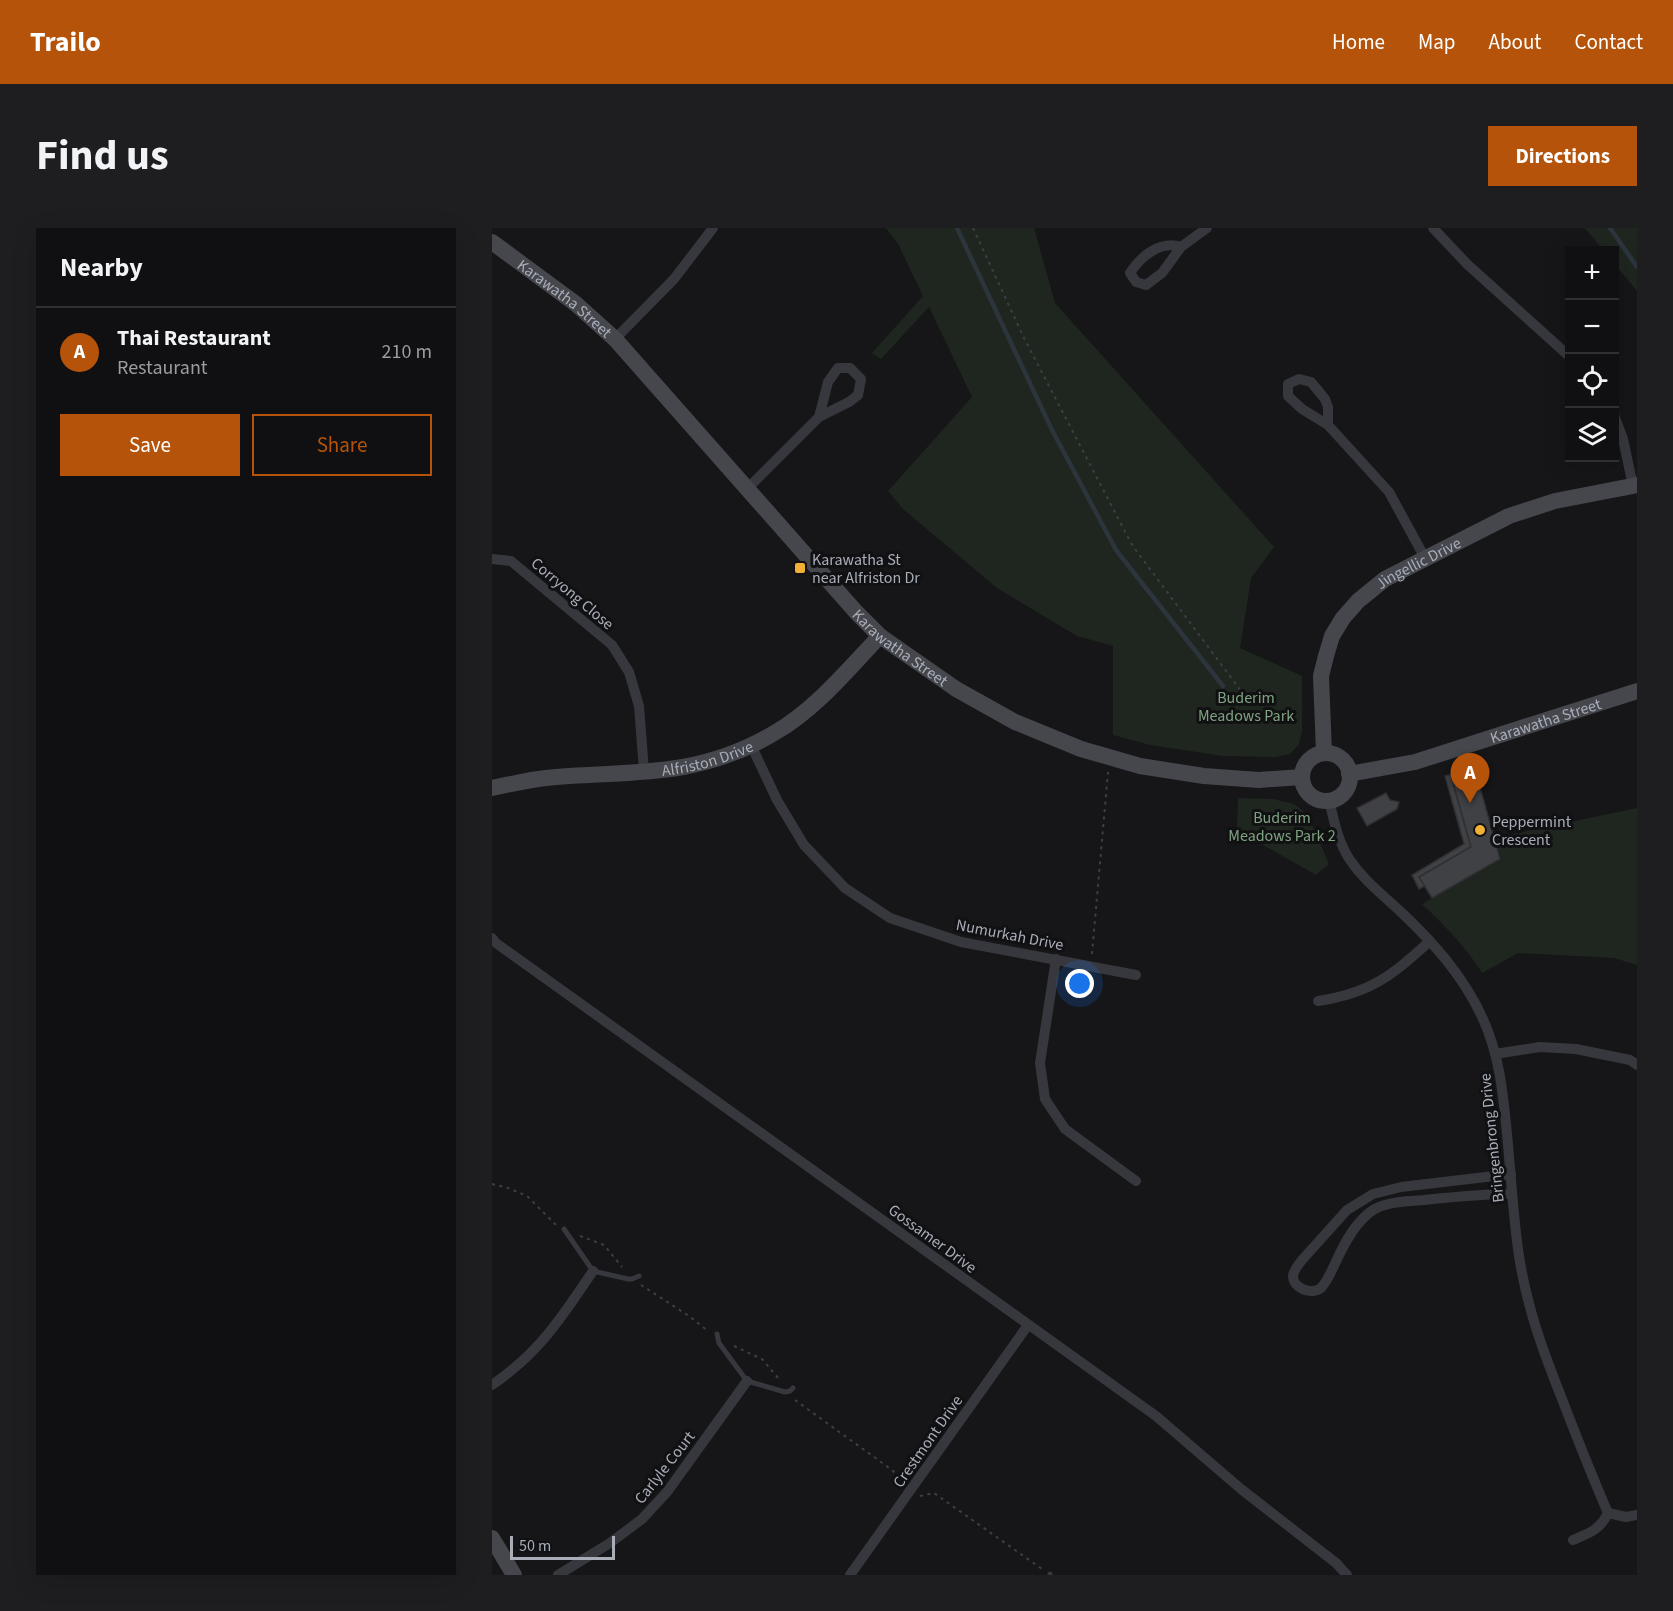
<!DOCTYPE html>
<html lang="en">
<head>
<meta charset="utf-8">
<style>
  :root { --surface:#101012; --page:#1e1e20; --text:#f1f3f6; --muted:#9c9d9f; --line:#303032; --accent:#b45309 }
  body { margin:0; font-family:"Source Sans 3",sans-serif; background:var(--page); color:var(--text) }
  .controls { position:absolute; right:18px; top:18px; display:grid; overflow:hidden; border-radius:0px; box-shadow:0 6px 24px #0002 }
  .controls button { width:54px; height:54px; display:grid; place-items:center; padding:0; border:0; border-bottom:2px solid var(--line); background:var(--surface); color:var(--text); font:30px sans-serif }
  .scale { position:absolute; left:18px; bottom:15px; width:105px; box-sizing:border-box; padding-left:6px; border:3px solid #a8adb8; border-top:0; font-size:16px; line-height:21px; white-space:nowrap; color:#a8adb8; -webkit-text-stroke:4px #111113; paint-order:stroke }
  .you { position:absolute; left:588px; top:756px; width:21px; height:21px; margin:-15px; border:4px solid #fff; border-radius:50%; background:#1a73e8; box-shadow:0 0 0 9px #1a73e833 }
  .badge { display:grid; place-items:center; width:39px; height:39px; border-radius:50%; background:var(--accent); color:#fff; font-size:20px; font-weight:700 }
  .pin { position:absolute; translate:-50% -50px; filter:drop-shadow(0 2px 3px #0008) }
  .pin::after { content:''; position:absolute; top:32px; width:21px; height:18px; background:inherit; clip-path:polygon(0 0,100% 0,50% 100%) }
  .list { margin:0; padding:0; list-style:none }
  h2 { display:flex; justify-content:space-between; align-items:center; height:78px; margin:0; padding:0 24px; font-size:26px }
  h2 small { font-size:20px; font-weight:400; color:var(--muted) }
  .list li { display:grid; grid-template-columns:39px 1fr auto; gap:18px; align-items:center; box-sizing:border-box; height:90px; padding:0 24px; border-top:2px solid var(--line) }
  .list b { display:block; font-size:22px; white-space:nowrap }
  .list p { margin:0; font-size:20px; white-space:nowrap; color:var(--muted) }
  .list em { font-size:20px; font-style:normal; color:var(--muted) }
  .actions { display:flex; gap:12px; padding:18px 24px }
  .actions a { flex:1; padding:14px 0; border:2px solid var(--accent); border-radius:0px; text-align:center; font-size:21px; color:var(--accent) }
  .actions .main { background:var(--accent); color:#fff }
  .icon { flex:none; width:33px; height:33px; fill:none; stroke:currentColor; stroke-width:2; stroke-linecap:round; stroke-linejoin:round }
  .map { position:relative; flex:none; width:1145px; height:1347px; overflow:hidden; border-radius:0px }
  header { display:flex; align-items:center; gap:36px; box-sizing:border-box; height:84px; padding:0 30px; background:var(--accent); color:#fff }
  header strong { font-size:28px }
  nav { display:flex; gap:33px; margin-inline-start:auto; font-size:21px }
  .intro { display:flex; align-items:center; justify-content:space-between; box-sizing:border-box; height:144px; padding:0 36px }
  h1 { margin:0; font-size:42px }
  .button { padding:15px 27px; border-radius:0px; background:var(--accent); color:#fff; font-size:21px; font-weight:700 }
  main { display:flex; gap:36px; padding:0 36px }
  aside { flex:1; background:var(--surface); border-radius:0px; box-shadow:0 6px 24px #0002 }
  .map>svg:first-child { display:block }
  .green { fill:#1e261f }
  .lines { fill:none; stroke-linecap:round; stroke-linejoin:round }
  .stream { stroke:#2c353c; stroke-width:4.5 }
  .building { fill:#404145; stroke:#303034; stroke-width:1.5 }
  .path { stroke:#3d3f44; stroke-width:2; stroke-dasharray:3 4.5; stroke-linecap:butt }
  .lane { stroke:#37383d; stroke-width:5 }
  .street { stroke:#37383d; stroke-width:10 }
  .secondary { stroke:#45474d; stroke-width:16 }
  .poi-dot { fill:#f2b134; stroke:#111113; stroke-width:2 }
  .labels { text-anchor:middle; stroke-width:6; stroke-linejoin:round; paint-order:stroke }
  .street-label { font-size:16px; fill:#a8adb8; stroke:#111113 }
  .poi-label { font-size:16px; fill:#a8adb8; stroke:#111113; text-anchor:start }
  .park-label { font-size:16px; fill:#7fa381; stroke:#111113 }
</style>
</head>
<body>
<header>
<strong>Trailo</strong>
<nav><a>Home</a><a>Map</a><a>About</a><a>Contact</a></nav>
</header>
<div class="intro"><h1>Find us</h1><a class="button">Directions</a></div>
<main>
<aside>
<h2>Nearby<small></small></h2>
<ul class="list">
<li><span class="badge">A</span><div><b>Thai Restaurant</b><p>Restaurant</p></div><em>210 m</em></li>
</ul>
<div class="actions"><a class="main">Save</a><a>Share</a></div>
</aside>
<div class="map">
<svg width="1145" height="1347" viewBox="0 0 1145 1347">
  <rect width="100%" height="100%" fill="#161618"/>
  <g class="green">
    <path d="M394,0H542L563,75L782,319L759,350L748,420L810,448V503L807,516L798,526L784,529L731,528L658,517L621,507V418L585,408L505,360L411,281L396,263L480,169L437,79L389,131L380,125L431,68L406,16Z"/>
    <path d="M1093,0H1145V63L1123,36L1122,22H1111Z"/>
    <path d="M746,570L781,571L802,576L816,587L837,636L824,647L745,602Z"/>
    <path d="M1145,580V737L1122,730L1026,725L990,745C976,721 951,696 930,676L1009,631L1003,610Z"/>
  </g>
  <g class="lines">
    <g class="stream">
      <path d="M465,0L560,202L624,322L731,458"/>
      <path d="M1118,0L1145,39"/>
    </g>
  </g>
  <g class="building">
    <path d="M967,544L968,549L960,551L979,619L927,649L933,658L927,661L920,647L972,616L953,548Z"/>
    <path d="M984,545L1008,631L940,670L927,649L979,619L960,551Z"/>
    <path d="M894,565L898,572L907,574L905,581L875,598L865,580Z"/>
  </g>
  <g class="lines">
    <g class="path">
      <path d="M481,0L532,110L640,317L758,475"/>
      <path d="M600,726L616,544"/>
      <path d="M0,956L16,960L35,968L64,997"/>
      <path d="M88,1008L112,1017L130,1039"/>
      <path d="M149,1057L197,1088L216,1103"/>
      <path d="M242,1118L270,1131L287,1151"/>
      <path d="M303,1172L400,1242L411,1254"/>
      <path d="M428,1268L442,1265L550,1341"/>
    </g>
    <g class="lane">
      <path d="M72,1001L101,1043L136,1051H140L147,1048"/>
      <path d="M225,1106L227,1115L255,1153L293,1164L298,1163L301,1160"/>
      <path d="M558,1346V1347"/>
    </g>
    <g class="street">
      <path d="M941,0L975,36L1078,129"/>
      <path d="M689,19C668,12 648,29 638,45L644,54L654,57L670,45L689,19L715,0"/>
      <path d="M123,111L182,51L221,0"/>
      <path d="M1122,187L1131,211L1141,258"/>
      <path d="M836,197V179L833,171L819,154L807,151L796,156V168L810,181L836,197L897,264L933,330"/>
      <path d="M256,260L327,189L336,154L346,140H358L369,151L366,167L357,174L327,189"/>
      <path d="M0,331L19,333L120,417L137,444L147,478L152,543"/>
      <path d="M259,517L285,572L312,617L353,660L398,690L469,714L644,747"/>
      <path d="M837,572C842,593 846,614 858,632C872,653 891,667 909,684C942,715 972,749 991,791C1008,829 1011,866 1015,906C1019,947 1021,988 1027,1028C1035,1080 1051,1123 1070,1171C1085,1210 1100,1248 1116,1285"/>
      <path d="M0,710L4,715L664,1188L749,1261L844,1335L855,1347"/>
      <path d="M564,731L548,835L553,871L573,901L644,953"/>
      <path d="M826,773C879,765 899,748 938,713"/>
      <path d="M1003,826L1048,819L1084,821L1138,832L1145,837"/>
      <path d="M1019,946L909,959L881,966L855,982L810,1032C807,1036 801,1043 801,1048C801,1061 820,1067 829,1060C834,1055 838,1046 841,1040C848,1025 855,1009 866,996C871,990 879,982 887,979C901,973 918,973 932,972C961,969 990,966 1019,966"/>
      <path d="M0,1157C48,1124 70,1089 101,1043"/>
      <path d="M1116,1285L1134,1289L1145,1287"/>
      <path d="M1081,1312C1097,1305 1108,1302 1116,1285"/>
      <path d="M66,1347L118,1315L150,1291L175,1264L255,1153"/>
      <path d="M358,1347L536,1097"/>
    </g>
    <g class="secondary">
      <path id="s1" d="M0,14L84,76L123,111L364,384L388,408L464,461L523,494L589,521L648,538L712,548L767,552L810,549"/>
      <path id="s2" d="M832,525L829,448L834,428L840,408L851,390L866,373L893,351L1017,288L1063,273L1145,257"/>
      <circle cx="834" cy="549" r="24"/>
      <path id="s3" d="M857,546L923,534L1145,463"/>
      <path id="s4" d="M0,560C18,556 36,552 54,550C99,545 146,547 191,539C223,533 256,521 284,504C325,480 356,441 388,408"/>
      <path d="M0,1310L22,1347"/>
    </g>
  </g>
  <g class="poi-dot">
    <rect x="302" y="334" width="12" height="12" rx="3"/>
    <circle cx="988" cy="602" r="6"/>
  </g>
  <g class="labels">
    <g class="street-label">
      <text dy="6" stroke="none"><textPath href="#s1" startOffset="92">Karawatha Street</textPath></text>
      <text dy="6" stroke="none"><textPath href="#s2" startOffset="234">Jingellic Drive</textPath></text>
      <text transform="translate(81 365) rotate(40)" y="6">Corryong Close</text>
      <text dy="6" stroke="none"><textPath href="#s1" startOffset="578">Karawatha Street</textPath></text>
      <text dy="6" stroke="none"><textPath href="#s3" startOffset="204">Karawatha Street</textPath></text>
      <text dy="6" stroke="none"><textPath href="#s4" startOffset="218">Alfriston Drive</textPath></text>
      <text transform="translate(518 706) rotate(11)" y="6">Numurkah Drive</text>
      <text transform="translate(999 910) rotate(-96)" y="6">Bringenbrong Drive</text>
      <text transform="translate(441 1010) rotate(36)" y="6">Gossamer Drive</text>
      <text transform="translate(435 1213) rotate(-55)" y="6">Crestmont Drive</text>
      <text transform="translate(172 1239) rotate(-52)" y="6">Carlyle Court</text>
    </g>
    <g class="poi-label">
      <text x="320" y="337">Karawatha St<tspan x="320" dy="18">near Alfriston Dr</tspan></text>
      <text x="1000" y="599">Peppermint<tspan x="1000" dy="18">Crescent</tspan></text>
    </g>
    <g class="park-label">
      <text x="754" y="475">Buderim<tspan x="754" dy="18">Meadows Park</tspan></text>
      <text x="790" y="595">Buderim<tspan x="790" dy="18">Meadows Park 2</tspan></text>
    </g>
  </g>
</svg>
<div class="controls">
<button>+</button>
<button>−</button>
<button><svg class="icon" aria-label="locate" viewBox="0 0 24 24"><circle cx="12" cy="12" r="6"/><path d="M12 2v4M12 18v4M2 12h4M18 12h4"/></svg></button>
<button><svg class="icon" aria-label="layers" viewBox="0 0 24 24"><path d="M12 4l9 5-9 5-9-5zM3 14l9 5 9-5"/></svg></button>
</div>
<div class="scale">50 m</div>
<div class="you"></div>
<div class="pin badge" style="left:978px;top:575px">A</div>
</div>
</main>
</body>
</html>
